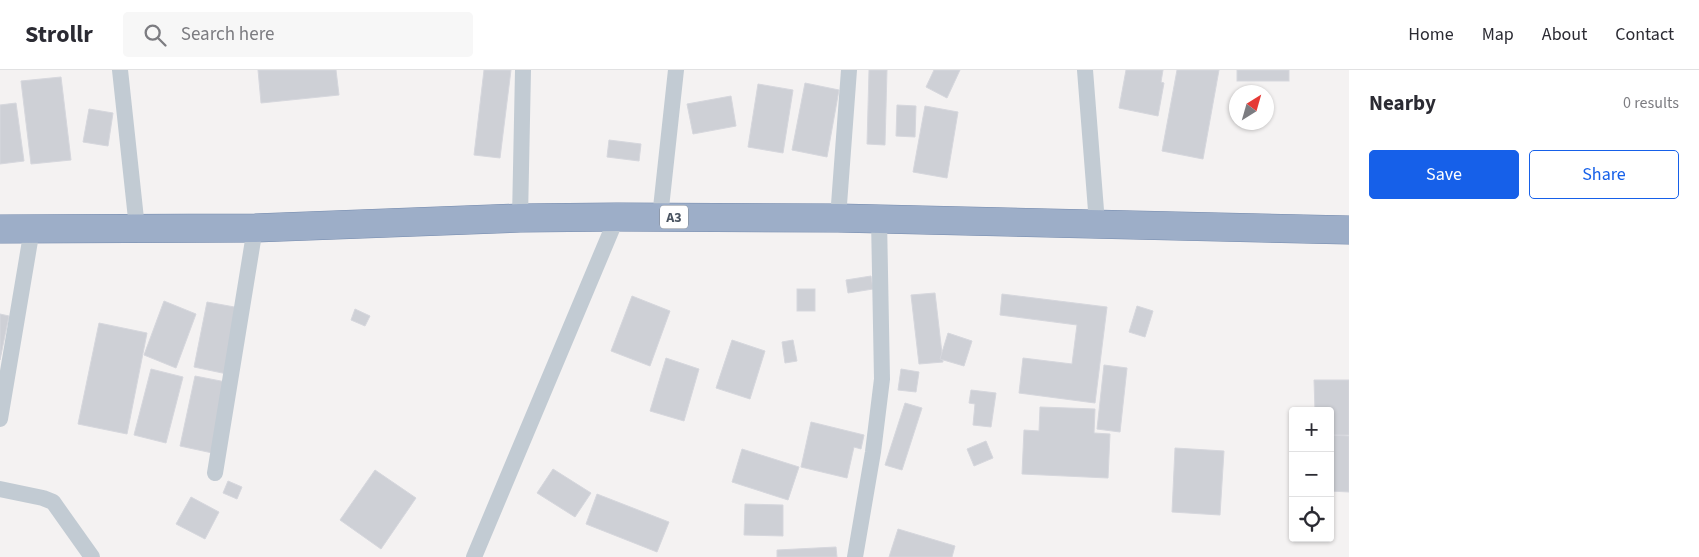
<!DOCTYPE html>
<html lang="en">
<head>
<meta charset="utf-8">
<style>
  :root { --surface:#fff; --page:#f7f7f7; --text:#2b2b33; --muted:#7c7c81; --line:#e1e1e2; --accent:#1660e9 }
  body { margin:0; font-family:"Source Sans 3",sans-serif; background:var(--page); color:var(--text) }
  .controls { position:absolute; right:15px; bottom:15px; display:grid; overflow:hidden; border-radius:5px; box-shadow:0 1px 4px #0004 }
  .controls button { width:45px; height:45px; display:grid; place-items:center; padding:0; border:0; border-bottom:1px solid var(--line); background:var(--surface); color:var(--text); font:25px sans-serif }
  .compass { position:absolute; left:1229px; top:15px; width:45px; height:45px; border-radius:50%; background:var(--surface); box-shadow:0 1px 4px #0004; rotate:37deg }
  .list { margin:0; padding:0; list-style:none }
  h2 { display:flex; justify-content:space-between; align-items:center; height:65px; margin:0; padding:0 20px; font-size:21px }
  h2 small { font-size:16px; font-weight:400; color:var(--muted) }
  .actions { display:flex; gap:10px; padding:15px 20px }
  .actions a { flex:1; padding:11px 0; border:1px solid var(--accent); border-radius:5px; text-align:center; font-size:18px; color:var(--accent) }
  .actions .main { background:var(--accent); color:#fff }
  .icon { flex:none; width:28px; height:28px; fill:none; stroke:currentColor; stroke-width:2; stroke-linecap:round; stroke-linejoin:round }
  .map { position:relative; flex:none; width:1349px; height:487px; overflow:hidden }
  header { display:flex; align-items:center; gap:30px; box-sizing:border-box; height:70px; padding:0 25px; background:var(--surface); border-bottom:1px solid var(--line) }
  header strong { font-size:24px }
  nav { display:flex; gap:28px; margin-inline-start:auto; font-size:18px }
  .search { width:350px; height:45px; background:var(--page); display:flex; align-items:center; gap:12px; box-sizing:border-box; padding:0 18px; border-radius:5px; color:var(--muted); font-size:19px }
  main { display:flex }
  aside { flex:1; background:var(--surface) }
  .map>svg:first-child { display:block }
  .building { fill:#ced0d6; stroke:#d6d7dd }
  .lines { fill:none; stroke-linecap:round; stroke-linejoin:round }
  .trunk-casing { stroke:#748aad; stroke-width:29 }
  .minor { stroke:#c2cbd3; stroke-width:16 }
  .trunk { stroke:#9daec8; stroke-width:28 }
  .labels { text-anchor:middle; stroke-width:4; stroke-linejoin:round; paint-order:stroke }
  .shield { fill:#fff; stroke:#808790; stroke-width:1 }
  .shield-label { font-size:14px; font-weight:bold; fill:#495360 }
</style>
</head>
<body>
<header>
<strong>Strollr</strong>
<div class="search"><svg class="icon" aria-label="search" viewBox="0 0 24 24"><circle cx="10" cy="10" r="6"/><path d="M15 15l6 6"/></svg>Search here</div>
<nav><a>Home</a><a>Map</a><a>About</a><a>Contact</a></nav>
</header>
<main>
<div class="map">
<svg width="1349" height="487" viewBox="0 0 1349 487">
  <rect width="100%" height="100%" fill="#f4f2f2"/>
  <g class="building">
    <path d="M258,0H336L339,25L261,33Z"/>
    <path d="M484,0H511L500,88L474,85Z"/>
    <path d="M869,0H887L885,75L867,74Z"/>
    <path d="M934,0H960L947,28L926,17Z"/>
    <path d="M1126,0H1163L1161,12L1164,13L1158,46L1119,38Z"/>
    <path d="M1177,0H1219L1203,89L1162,81Z"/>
    <rect x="1237" y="0" width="52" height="11"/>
    <path d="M61,7L71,90L31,94L21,11Z"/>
    <path d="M805,13L839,20L827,87L792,80Z"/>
    <path d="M758,14L793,20L783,83L748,77Z"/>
    <path d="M731,26L736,56L693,64L687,34Z"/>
    <path d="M16,33L24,91L0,94V35Z"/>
    <path d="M897,35L916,36L915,67L896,66Z"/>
    <path d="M925,36L958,42L947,108L913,102Z"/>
    <path d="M89,39L113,43L108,76L83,72Z"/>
    <path d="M609,70L641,74L639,91L607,87Z"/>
    <path d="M871,206L873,219L848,223L846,210Z"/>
    <rect x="797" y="219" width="18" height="22"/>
    <path d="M935,223L943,292L919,294L911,225Z"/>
    <path d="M1002,224L1107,237L1095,333L1019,323L1023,288L1072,294L1077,255L1000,245Z"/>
    <path d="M632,226L670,241L650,296L611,281Z"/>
    <path d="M164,231L196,244L176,298L144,285Z"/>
    <path d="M207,232L240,238L227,304L194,297Z"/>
    <path d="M1137,236L1153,241L1145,267L1129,262Z"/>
    <path d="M355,239L370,246L365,256L351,250Z"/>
    <path d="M0,244L9,246L0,290Z"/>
    <path d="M99,253L147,263L127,364L78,354Z"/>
    <path d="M948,263L972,271L964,296L940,289Z"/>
    <path d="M732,270L765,281L750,329L716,318Z"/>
    <path d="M793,270L797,291L785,293L782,272Z"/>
    <path d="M666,288L699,299L684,351L650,341Z"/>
    <path d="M1104,295L1127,298L1120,362L1097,359Z"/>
    <path d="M151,299L183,307L166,373L134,365Z"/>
    <path d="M901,299L919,302L916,322L898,320Z"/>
    <path d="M195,306L231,313L217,384L180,376Z"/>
    <path d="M1314,310H1349V365H1330V341H1315Z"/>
    <path d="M971,320L996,323L991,357L973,355L975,334L969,333Z"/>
    <path d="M905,333L922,338L902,400L885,395Z"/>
    <path d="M1040,337L1095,339L1094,363L1110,364L1108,408L1022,404L1024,360L1039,361Z"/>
    <path d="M811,352L864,365L861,379L854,377L847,408L801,397Z"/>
    <path d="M1330,365L1349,366V422L1330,421Z"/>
    <path d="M986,371L993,388L974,396L967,379Z"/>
    <path d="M1175,378L1224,381L1220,445L1172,442Z"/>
    <path d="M742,379L799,397L788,430L732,412Z"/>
    <path d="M553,399L591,423L575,447L537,423Z"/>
    <path d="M375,400L416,428L381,479L340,450Z"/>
    <path d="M228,411L242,417L237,429L223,423Z"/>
    <path d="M597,424L669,452L657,482L586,454Z"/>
    <path d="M191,427L219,442L205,469L176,454Z"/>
    <path d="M745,434L783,435V466L744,465Z"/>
    <path d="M898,459L955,476L952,487H889Z"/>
    <path d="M836,477L837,487H777V480Z"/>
  </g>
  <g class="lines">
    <g class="trunk-casing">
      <path id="trunk" d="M0,159L255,158L520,148L617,147L838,148L1349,160"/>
    </g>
    <g class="minor">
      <path d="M120,0L137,158"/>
      <path d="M1085,0L1097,153"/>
      <path d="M660,147L676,0"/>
      <path d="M520,148L523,0"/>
      <path d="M838,148L849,0"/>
      <path d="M0,349L32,159"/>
      <path d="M215,403L255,158"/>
      <path d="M0,419L43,428L53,432L92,487"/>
      <path d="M474,487L617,147"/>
      <path d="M855,487L873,382L882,309L879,149"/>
    </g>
    <use href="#trunk" class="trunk"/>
  </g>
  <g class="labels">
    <rect class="shield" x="660" y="135.5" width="28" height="23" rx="4"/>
    <g class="shield-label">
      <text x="674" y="152">A3</text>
    </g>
  </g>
</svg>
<div class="controls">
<button>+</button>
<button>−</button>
<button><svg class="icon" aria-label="locate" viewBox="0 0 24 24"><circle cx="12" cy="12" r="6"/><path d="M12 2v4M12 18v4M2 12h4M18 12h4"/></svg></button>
</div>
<svg class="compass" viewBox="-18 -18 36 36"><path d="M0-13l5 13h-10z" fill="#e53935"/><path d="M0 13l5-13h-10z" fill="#7c7c81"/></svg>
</div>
<aside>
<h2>Nearby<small>0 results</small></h2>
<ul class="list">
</ul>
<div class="actions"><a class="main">Save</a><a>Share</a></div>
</aside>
</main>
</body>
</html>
